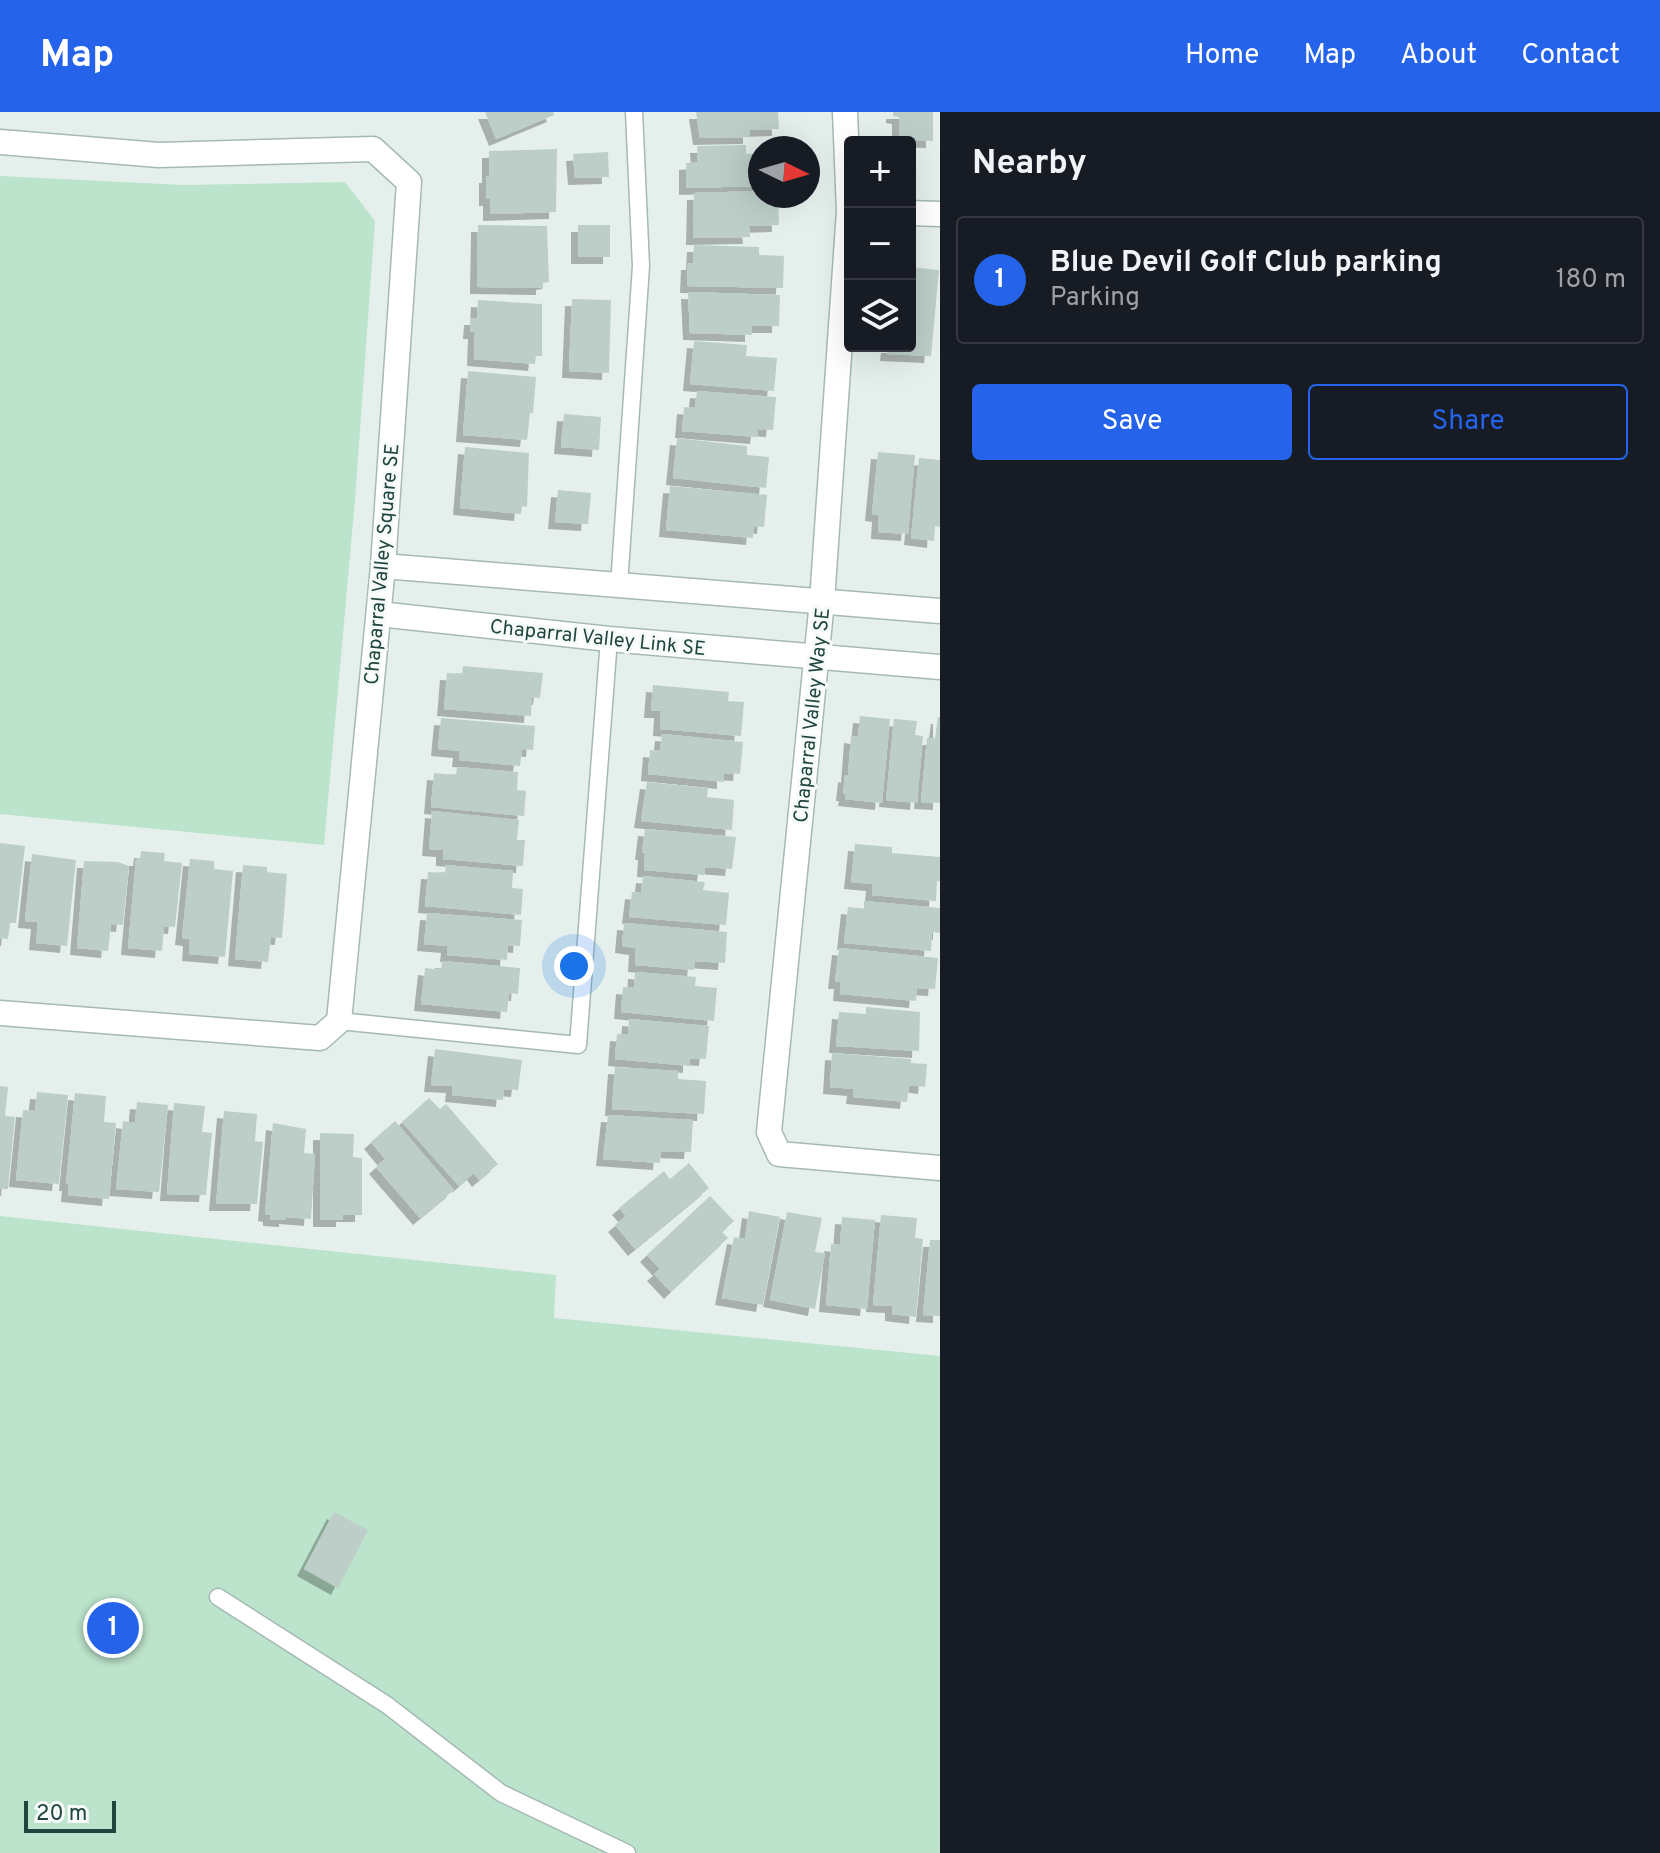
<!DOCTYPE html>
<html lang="en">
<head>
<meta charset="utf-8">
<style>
  :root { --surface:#171b24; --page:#242831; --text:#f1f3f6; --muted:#9ea1a6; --line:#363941; --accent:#2563eb }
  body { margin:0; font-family:Overpass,sans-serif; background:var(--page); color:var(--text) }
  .controls { position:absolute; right:24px; top:24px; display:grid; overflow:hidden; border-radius:8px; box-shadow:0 8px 32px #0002 }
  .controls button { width:72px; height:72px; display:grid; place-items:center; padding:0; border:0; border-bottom:2px solid var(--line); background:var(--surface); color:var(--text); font:40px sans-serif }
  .compass { position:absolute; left:748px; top:24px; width:72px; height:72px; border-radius:50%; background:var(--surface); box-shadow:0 8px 32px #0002; rotate:95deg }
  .scale { position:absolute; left:24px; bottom:20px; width:92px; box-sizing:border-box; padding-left:8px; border:4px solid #21453f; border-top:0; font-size:22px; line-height:28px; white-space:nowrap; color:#21453f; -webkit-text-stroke:6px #f6fbf9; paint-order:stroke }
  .you { position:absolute; left:574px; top:854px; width:28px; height:28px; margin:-20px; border:6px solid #fff; border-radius:50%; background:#1a73e8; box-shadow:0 0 0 12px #1a73e833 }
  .badge { display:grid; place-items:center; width:52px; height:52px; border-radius:50%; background:var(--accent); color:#fff; font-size:26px; font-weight:700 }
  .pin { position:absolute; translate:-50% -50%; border:4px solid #fff; box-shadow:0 2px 8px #0006 }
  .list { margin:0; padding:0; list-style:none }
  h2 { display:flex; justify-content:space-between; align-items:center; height:104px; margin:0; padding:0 32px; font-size:34px }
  h2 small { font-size:26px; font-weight:400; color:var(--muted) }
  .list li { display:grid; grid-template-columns:52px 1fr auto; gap:24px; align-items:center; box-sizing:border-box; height:128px; margin:0 16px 16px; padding:0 16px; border:2px solid var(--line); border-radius:8px }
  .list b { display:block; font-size:30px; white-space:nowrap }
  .list p { margin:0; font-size:26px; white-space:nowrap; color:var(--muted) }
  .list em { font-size:26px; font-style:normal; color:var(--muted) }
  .actions { display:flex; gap:16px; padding:24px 32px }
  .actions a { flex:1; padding:18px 0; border:2px solid var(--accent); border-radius:8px; text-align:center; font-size:28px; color:var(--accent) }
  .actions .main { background:var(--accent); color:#fff }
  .icon { flex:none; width:44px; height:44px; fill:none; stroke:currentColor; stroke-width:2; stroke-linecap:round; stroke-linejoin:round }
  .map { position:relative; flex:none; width:940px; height:1741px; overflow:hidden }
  header { display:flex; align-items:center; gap:48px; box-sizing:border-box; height:112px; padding:0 40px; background:var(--accent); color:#fff }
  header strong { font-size:38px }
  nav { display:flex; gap:44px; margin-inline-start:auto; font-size:28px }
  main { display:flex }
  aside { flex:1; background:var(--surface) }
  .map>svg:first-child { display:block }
  .green { fill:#bce3cb }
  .building { fill:#bdcec9; filter:url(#shadow) }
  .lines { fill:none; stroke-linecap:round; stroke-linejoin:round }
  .service-casing { stroke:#a6b9b5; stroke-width:19 }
  .minor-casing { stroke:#a6b9b5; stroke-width:27 }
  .service { stroke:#fff; stroke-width:16 }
  .minor { stroke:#fff; stroke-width:24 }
  .labels { text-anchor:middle; stroke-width:6; stroke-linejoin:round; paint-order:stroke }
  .street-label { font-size:20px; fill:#21453f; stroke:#f6fbf9 }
</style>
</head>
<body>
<header>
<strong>Map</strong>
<nav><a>Home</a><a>Map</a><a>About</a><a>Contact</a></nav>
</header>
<main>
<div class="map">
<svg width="940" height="1741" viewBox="0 0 940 1741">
  <defs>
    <filter id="shadow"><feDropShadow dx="-7" dy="7" stdDeviation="0" flood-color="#0004"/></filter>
  </defs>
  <rect width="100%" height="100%" fill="#e5f0ec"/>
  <g class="green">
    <path d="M0,64L183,73L345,70L375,109L355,388L324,733L0,702Z"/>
    <path d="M0,1104L556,1163L554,1206L940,1244V1741H0Z"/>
  </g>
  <g class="building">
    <path d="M485,0H553L554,3L496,27Z"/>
    <path d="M696,0H778L779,17L750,18V25L700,26Z"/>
    <path d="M893,0H933V29L899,28V5L893,4Z"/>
    <path d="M746,33V42L760,41V74L686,76V51L698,50L697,34Z"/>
    <path d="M557,37L556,100L490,102V87H486V64H489V39Z"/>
    <path d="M608,40L609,65L575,66L573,42Z"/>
    <path d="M759,79L760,84H778L779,113L749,114L750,125L693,126L694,81Z"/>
    <path d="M478,113L547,114L549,170L543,171V176L477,175Z"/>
    <rect x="578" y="113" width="32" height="32"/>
    <path d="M694,133L759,135V143L784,144L783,176L687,174L688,151H693Z"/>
    <path d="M910,155L939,158L931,244L887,242L888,234H910Z"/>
    <path d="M688,180L780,183L779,214H752V223L690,221Z"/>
    <path d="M572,187L611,188L609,261L569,259Z"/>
    <path d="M478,188L542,192V244H536L535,252L474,247L475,220H470L471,206H477Z"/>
    <path d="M694,229L747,233L746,244L777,246L774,279L690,272Z"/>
    <path d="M468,259L536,265L533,301H530L527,328L463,323Z"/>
    <path d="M697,279L776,285L773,318L758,317L757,325L682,319L684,295L695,296Z"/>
    <path d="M564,302L601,305L599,338L561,335Z"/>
    <path d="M677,326L747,334V343L769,345L766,376L673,366Z"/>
    <path d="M465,335L529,341L527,395L522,394L521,402L460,396Z"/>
    <path d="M878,340L915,343L908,422L878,420L879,403L872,402Z"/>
    <path d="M919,346L940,348V415L935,414L934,429L911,426Z"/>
    <path d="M670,374L767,383L764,415L754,414L753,426L666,418Z"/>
    <path d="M558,378L591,381L588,412L555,410Z"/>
    <path d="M463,554L543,561L540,586L532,585L531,604L444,597L447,561L462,562Z"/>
    <path d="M653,573L729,580L728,589L744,590L741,624L660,617L661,599H651Z"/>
    <path d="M860,604L890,607L882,691L845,687L846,682H843L845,663L848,664L851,624L858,625Z"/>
    <path d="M938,605H940V691L921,690L927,626H935Z"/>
    <path d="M441,606L535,614L533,638L522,637L520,654L459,648L460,639L438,637Z"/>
    <path d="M894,607L917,609L915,623L923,624L917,691L886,688Z"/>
    <path d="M662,622L743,630L740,662L724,661V670L648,662L650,638L660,639Z"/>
    <path d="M457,655L518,660L517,678L526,679L524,704L431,695L434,661L456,663Z"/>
    <path d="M647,670L708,676L707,685L734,688L732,718L641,709Z"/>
    <path d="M432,699L519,708L517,728H525L523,754L443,747V738L429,737Z"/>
    <path d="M645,717L736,725L732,757L705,755L704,763L644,758L645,741H642Z"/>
    <path d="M0,731L25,734L16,811H10L8,827L0,826Z"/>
    <path d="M855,732L892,735V741L940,745V769H937L936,789L872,783L873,772L851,770Z"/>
    <path d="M141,739L165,741L164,749L182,751L175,815L164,814L162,839L128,836L136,747H140Z"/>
    <path d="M32,742L76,748L67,834L36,831L38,810L25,809Z"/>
    <path d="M190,747L214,749V757L233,759L225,845L189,842L190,827L182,826Z"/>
    <path d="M84,749L118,750L129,754L123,813L111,812L108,839L77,836Z"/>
    <path d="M243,753L267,755V760L287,762L282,826L271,825L268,850L235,847Z"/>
    <path d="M446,753L513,759L512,776L523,777L521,803L425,794L428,760L445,761Z"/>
    <path d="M643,764L705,770L703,778L729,781L726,813L629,805L632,780L641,781Z"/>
    <path d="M864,789L940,796V821L932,820L931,839L844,831L848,795L864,797Z"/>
    <path d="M427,801L522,808L520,834L508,833L507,848L447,843L448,834L424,832Z"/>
    <path d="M624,811L727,820L725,851L695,849L694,858L635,853L636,836L622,834Z"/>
    <path d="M839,836L938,846L935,877L917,876L916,889L840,882L841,870H835Z"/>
    <path d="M442,849L520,856L518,882L509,881L507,900L421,892L425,856L441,858Z"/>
    <path d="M635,860L696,865L695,874L717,876L714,909L621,900L623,875L634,876Z"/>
    <path d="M866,895L920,900L919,939L836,934L839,900L866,902Z"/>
    <path d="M629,907L709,914L706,947L690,946V954L615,947L617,922L628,923Z"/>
    <path d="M435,937L522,948L518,978L504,977L503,988L452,983L453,974L431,973Z"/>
    <path d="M832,941L911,947V951L927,952L925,975L909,973L907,990L853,985L854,977L830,975Z"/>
    <path d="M615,955L678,959V967L706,969L704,1002L612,997Z"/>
    <path d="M0,974L8,975L5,1004L15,1005L8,1077H0Z"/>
    <path d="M37,980L68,983L59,1072L16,1068L23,998L35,999Z"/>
    <path d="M75,981L106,984L104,1010L116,1011L109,1087L68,1083L69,1072H66Z"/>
    <path d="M429,986L440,997L446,992L498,1052L479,1068L474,1061L459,1074L402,1010Z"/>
    <path d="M137,990L168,993L159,1080L116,1077L123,1009L135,1011Z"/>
    <path d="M174,991L205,994L202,1020L212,1021L206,1083L167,1082Z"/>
    <path d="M224,999L257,1002L255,1029L263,1030L257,1092H216Z"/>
    <path d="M608,1003L693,1008L691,1040L661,1039L660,1051L603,1047Z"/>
    <path d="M395,1009L454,1078L420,1106L376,1055L385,1047L371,1030Z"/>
    <path d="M273,1011L306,1017L304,1041L315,1042L311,1107L286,1105V1108L270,1107V1103L265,1102Z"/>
    <path d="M320,1021L354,1022L353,1045L362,1046V1103H343V1108H320Z"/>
    <path d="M689,1051L709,1076L635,1137L615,1113L626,1104L619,1096L664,1059L670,1067Z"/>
    <path d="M710,1084L734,1109L722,1120L728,1126L671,1180L654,1162L660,1157L647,1143Z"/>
    <path d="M749,1099L780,1105L763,1193L722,1186L734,1125L745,1127Z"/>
    <path d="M787,1100L822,1106L815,1140L825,1141L815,1197L770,1188Z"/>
    <path d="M881,1103L917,1106L915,1126L923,1127L916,1205L892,1202V1194L873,1193Z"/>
    <path d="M842,1105L875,1108L867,1197L826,1193L831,1132L840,1133Z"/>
    <path d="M930,1128H940V1204L923,1203Z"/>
    <path d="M334,1400L368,1418L338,1476L304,1457Z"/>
  </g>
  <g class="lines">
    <g class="service-casing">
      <g id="service">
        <path d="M619,473L641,154L634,0"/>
        <path d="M339,909L578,933L609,527"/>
        <path d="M218,1485L387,1593L501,1681L627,1741"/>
      </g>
    </g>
    <g class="minor-casing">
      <g id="minor">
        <path d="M845,0L849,99L822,489L769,1020L779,1042L940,1056"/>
        <path d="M0,30L159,43L373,37L409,70L383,454L339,909L320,926L0,901"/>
        <path d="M910,101L940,102"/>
        <path d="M383,454L940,499"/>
        <path d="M379,502L609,527L940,555"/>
      </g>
    </g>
    <use href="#service" class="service"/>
    <use href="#minor" class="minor"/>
  </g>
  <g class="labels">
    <g class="street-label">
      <text transform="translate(381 452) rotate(-85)" y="7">Chaparral Valley Square SE</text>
      <text transform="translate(598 525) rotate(6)" y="7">Chaparral Valley Link SE</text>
      <text transform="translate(811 603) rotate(-84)" y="7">Chaparral Valley Way SE</text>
    </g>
  </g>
</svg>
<div class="controls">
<button>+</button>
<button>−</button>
<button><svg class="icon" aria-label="layers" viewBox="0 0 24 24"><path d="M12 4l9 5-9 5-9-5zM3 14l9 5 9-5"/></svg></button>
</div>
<svg class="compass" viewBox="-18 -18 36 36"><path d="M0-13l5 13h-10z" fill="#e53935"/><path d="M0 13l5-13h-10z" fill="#9ea1a6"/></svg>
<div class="scale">20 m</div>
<div class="you"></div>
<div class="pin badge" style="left:113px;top:1516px">1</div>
</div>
<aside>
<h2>Nearby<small></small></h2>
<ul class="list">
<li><span class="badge">1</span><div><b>Blue Devil Golf Club parking</b><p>Parking</p></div><em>180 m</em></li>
</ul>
<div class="actions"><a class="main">Save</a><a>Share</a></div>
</aside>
</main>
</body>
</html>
